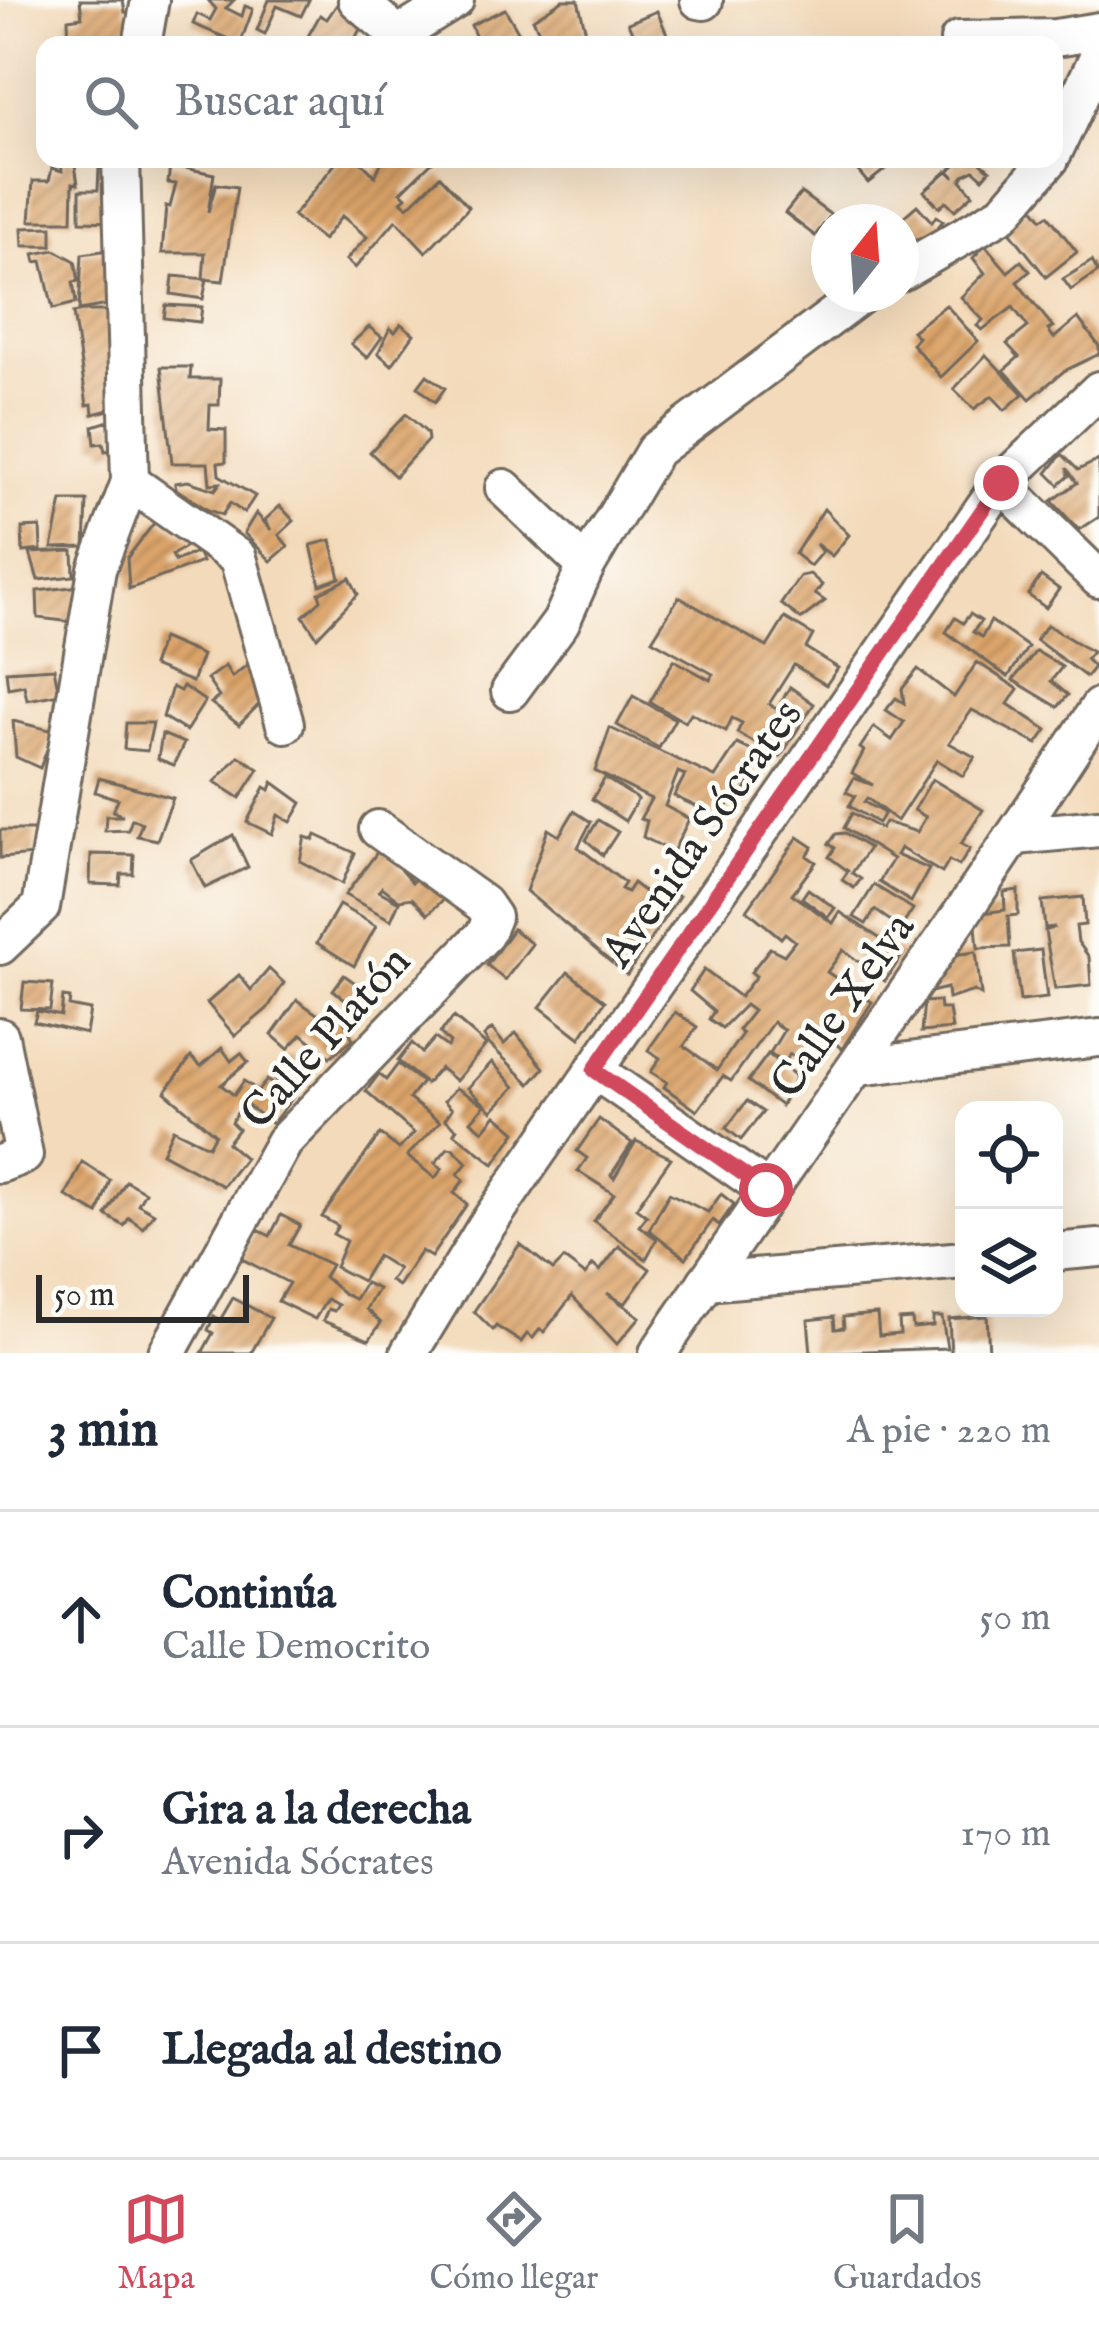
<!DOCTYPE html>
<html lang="es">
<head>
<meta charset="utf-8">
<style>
  :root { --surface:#fff; --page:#f2f2f3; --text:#1f2937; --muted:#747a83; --line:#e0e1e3; --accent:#d1495b }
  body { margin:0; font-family:"IM FELL English",serif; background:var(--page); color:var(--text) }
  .controls { position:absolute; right:36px; bottom:36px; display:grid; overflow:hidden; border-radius:24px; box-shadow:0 12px 48px #0002 }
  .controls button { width:108px; height:108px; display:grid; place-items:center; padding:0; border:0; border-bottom:3px solid var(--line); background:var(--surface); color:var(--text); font:60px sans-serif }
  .compass { position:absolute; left:811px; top:204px; width:108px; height:108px; border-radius:50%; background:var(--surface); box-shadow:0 12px 48px #0002; rotate:17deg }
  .scale { position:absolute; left:36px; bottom:30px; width:213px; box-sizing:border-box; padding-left:12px; border:6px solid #2b2b2b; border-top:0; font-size:33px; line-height:42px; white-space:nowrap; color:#2b2b2b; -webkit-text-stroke:9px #fdfcf7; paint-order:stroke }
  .stop { position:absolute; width:36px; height:36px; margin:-27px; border:9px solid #d1495b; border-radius:50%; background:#fff }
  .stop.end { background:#d1495b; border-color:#fff; box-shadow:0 3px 12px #0008 }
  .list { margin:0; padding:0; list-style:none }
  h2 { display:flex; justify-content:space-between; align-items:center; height:156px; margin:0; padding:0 48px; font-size:51px }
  h2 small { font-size:39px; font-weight:400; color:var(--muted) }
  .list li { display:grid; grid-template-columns:78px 1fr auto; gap:36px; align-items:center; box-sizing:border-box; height:216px; padding:0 48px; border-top:3px solid var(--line) }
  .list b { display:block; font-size:45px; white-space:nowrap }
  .list p { margin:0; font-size:39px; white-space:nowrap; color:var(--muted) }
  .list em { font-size:39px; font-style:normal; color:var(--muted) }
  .icon { flex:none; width:66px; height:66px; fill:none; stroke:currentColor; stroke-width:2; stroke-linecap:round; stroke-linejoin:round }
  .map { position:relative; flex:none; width:1099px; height:1353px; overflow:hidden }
  .search { position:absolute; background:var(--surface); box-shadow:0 12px 48px #0002; left:36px; right:36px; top:36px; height:132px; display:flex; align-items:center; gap:30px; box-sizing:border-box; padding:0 42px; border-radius:24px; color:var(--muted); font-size:45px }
  .sheet { height:804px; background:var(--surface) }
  nav { display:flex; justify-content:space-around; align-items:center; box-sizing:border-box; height:168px; border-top:3px solid var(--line); background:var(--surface); font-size:33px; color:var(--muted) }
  nav a { display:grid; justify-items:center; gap:6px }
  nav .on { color:var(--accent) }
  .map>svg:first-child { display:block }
  .building { fill:url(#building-hatch) }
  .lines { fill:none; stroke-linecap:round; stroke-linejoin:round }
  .minor-casing { stroke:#71685d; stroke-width:42 }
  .minor { stroke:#fff; stroke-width:36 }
  .route { stroke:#d1495b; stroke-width:15 }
  .labels { text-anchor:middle; stroke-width:9; stroke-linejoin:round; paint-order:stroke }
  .street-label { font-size:45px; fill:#2b2b2b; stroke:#fdfcf7 }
</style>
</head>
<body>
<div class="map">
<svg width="1099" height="1353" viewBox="0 0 1099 1353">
  <defs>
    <pattern id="building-hatch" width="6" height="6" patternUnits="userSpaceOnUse" patternTransform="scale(3)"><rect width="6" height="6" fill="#dca46a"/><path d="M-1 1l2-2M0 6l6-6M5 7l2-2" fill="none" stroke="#b38657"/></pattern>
  </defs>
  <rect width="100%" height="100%" fill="#fdfcf7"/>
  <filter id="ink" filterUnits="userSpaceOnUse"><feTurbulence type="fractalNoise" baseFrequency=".00833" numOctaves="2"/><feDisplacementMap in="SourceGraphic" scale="24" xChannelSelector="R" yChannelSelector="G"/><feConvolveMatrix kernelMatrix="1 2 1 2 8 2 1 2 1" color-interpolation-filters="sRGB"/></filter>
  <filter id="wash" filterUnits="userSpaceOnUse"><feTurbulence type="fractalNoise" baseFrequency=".004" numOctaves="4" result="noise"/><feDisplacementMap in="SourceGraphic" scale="48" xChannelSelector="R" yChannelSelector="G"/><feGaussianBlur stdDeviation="2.7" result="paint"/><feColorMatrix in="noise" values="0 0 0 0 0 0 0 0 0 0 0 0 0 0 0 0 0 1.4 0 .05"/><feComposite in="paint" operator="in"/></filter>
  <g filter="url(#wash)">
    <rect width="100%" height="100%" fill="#f3daba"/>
    <g id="blocks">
      <g class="building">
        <path d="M80,0H123L125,12L135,13V45H69L68,19L82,17Z"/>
        <path d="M208,0H234L226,8L242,16L245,6L253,9L240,44L193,24L197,14L210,20L216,9Z"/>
        <path d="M269,0H309L301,16L277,6L265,34L257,30Z"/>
        <path d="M563,0H578L589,45H530L542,37L533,19Z"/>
        <path d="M338,3L364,21L352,45H303L320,15L327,19Z"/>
        <path d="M505,9L522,38L506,45H469L477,41L471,25Z"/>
        <path d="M657,11L669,39L638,45L628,23Z"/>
        <path d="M61,159H74L78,184L73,183L72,221H30L33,181H49L52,168L62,171Z"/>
        <path d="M339,159H358L375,176L383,159H435L401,192L406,197L401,201L408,207L440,176L469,207L426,252L396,220L355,268L346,260L367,237L342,216L323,240L293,216Z"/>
        <path d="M858,159H879L887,168L868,183L852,164Z"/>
        <path d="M951,159H977L990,170L983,178L974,170L964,175L961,180L973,194L955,210L946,201L939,207L924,191L947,171L955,177L949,171L955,165Z"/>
        <path d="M106,164L116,222L80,221V190H98L99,168Z"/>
        <path d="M170,165L214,174L208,212L216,184L237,187L223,281L203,279L205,253H162L166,206L170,207L176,184L168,183Z"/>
        <path d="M801,193L831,215L815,236L785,213Z"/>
        <path d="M917,205L932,222L936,216L943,221L929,237L912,240L901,257V219Z"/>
        <path d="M1032,206L1042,219L1048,215L1077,252L1046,277L1004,224Z"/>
        <path d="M52,227V246H23L22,228Z"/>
        <path d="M985,245L1008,272L1021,261L1030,271L1017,282L1053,327L1048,330L1054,338L1078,318L1099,346V354L1064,371L1030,399L1004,370L1019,357L1007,344L1028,327L1013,307L982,330L977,326L983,320L961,297L985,273L973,258Z"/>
        <path d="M116,249L119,303L79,310L82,254Z"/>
        <path d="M55,250L75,261L79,281L73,282L76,303L53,309L42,261L36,262L34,254Z"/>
        <path d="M1092,261L1098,272L1071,290L1063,279Z"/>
        <path d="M173,276L207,279L203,299L171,294Z"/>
        <path d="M166,305L202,307L200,322L164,318Z"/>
        <path d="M946,305L978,341L941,377L912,344L918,337L912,331Z"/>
        <path d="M83,311H112L124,406L93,414L92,404L87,405L73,313Z"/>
        <path d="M401,324L414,334L392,365L378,353L390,328L395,332Z"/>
        <path d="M369,327L382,337L367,358L351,344Z"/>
        <path d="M986,355L1023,394L1005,410L992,396L974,409L954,389Z"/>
        <path d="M161,367H191L190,379H220L219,405H210L209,429L226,430V462L218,463L219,475L255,496L244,513L230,503L222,515L208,510L176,489L175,483L188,481L215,490L220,483L210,484L208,463H172Z"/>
        <path d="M427,375L445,388L435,402L418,387Z"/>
        <path d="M406,414L427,433L428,440L395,476L370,452Z"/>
        <path d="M115,419L120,449L105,451L103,443L95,444L93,426Z"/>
        <path d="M1062,454L1078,470L1099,460V517L1079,530L1052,501L1077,483L1067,468L1069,476L1059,485L1047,473Z"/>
        <path d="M62,501H87L85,547L52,548Z"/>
        <path d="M280,506L294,521L279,535L288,546L271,561L244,533L256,513L271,530L265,520Z"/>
        <path d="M824,509L849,535L832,556L816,544L822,552L810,566L795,554Z"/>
        <path d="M158,518L193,542L172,555L175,561L197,552L202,562L129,589L127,558Z"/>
        <path d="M40,527L41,550L23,552L22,528Z"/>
        <path d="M331,540L340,578L320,585L311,545Z"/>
        <path d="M73,551L74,576L38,580L30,553Z"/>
        <path d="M810,574L822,585L815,594L825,601L801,619L781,604L800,576Z"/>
        <path d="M1041,576L1059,589L1046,608L1028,595Z"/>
        <path d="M350,578L358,594L317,637L303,616L321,600L319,593Z"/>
        <path d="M80,586L73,622L38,618L37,591Z"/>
        <path d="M679,597L767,647L785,618L813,635L806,648L838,668L826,685L794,665L769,704L777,709L790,687L814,704L780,757L737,733L742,723L732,718L726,731L691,713L685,722L650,702L674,660L710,680L713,674L652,640Z"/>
        <path d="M970,614L981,621L973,632L982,637L991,621L1028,647L1008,677L946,632L955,618L963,623Z"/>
        <path d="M1047,625L1092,652L1086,659L1094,667L1086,677L1036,640Z"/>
        <path d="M162,638L202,655L192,682L152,666Z"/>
        <path d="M1036,651L1062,667L1051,681L1068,695L1058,707L1013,680Z"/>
        <path d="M977,662L1018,689L1008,704L1047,730L1037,744L972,710L949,743L975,757L963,776L937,760L897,821L867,798L864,802L884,813L878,823L849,806L855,796L846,792L854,778L873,785L852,773L864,751L860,748L874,727L892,740L904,722L886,710L896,698L904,703L902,689L918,669L954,697Z"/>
        <path d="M248,664L268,695L239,725L211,703L219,697L207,679L225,666L232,677Z"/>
        <path d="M54,668L59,694L27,700L24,685L8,688L6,671Z"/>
        <path d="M183,686L205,701L186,731L163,717L172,687L180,691Z"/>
        <path d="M633,696L675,719L659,748L617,725Z"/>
        <path d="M13,721L54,731L40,768L16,757Z"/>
        <path d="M126,723H153L147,751L124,749Z"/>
        <path d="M610,728L715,777L737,744L756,753L745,776L751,780L744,793L737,789L721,818L674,796L685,775L678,772L665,806L689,819L673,852L643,837L647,821L640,819L651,799L595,771Z"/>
        <path d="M162,734L184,743L174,765L158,759Z"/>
        <path d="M239,756L259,769L240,798L215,782Z"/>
        <path d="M99,778L173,798L157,840L137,836L142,823L132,819L128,830L105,831L106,816H123L113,811L118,799L95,792Z"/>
        <path d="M605,778L638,799L625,821L592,799Z"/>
        <path d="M932,779L983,810L961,844L970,849L959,866L949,861L942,873L900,848L896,855L929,869L911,902L879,882L893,859L844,828L852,813L881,829L885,822L917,832L926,817L914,810Z"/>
        <path d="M273,782L302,803L291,822L278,815L272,834L247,822L265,787L270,790Z"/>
        <path d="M574,811L591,822L578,847L625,883L621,889L627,892L633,883L658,902L667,888L679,896L627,975L615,965L620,953L612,963L526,891L548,829L559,836Z"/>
        <path d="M598,820L618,832L603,855L586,840Z"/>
        <path d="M0,830H34V855L0,858Z"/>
        <path d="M845,833L869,848L852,873L861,879L854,888L842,880L848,871L829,857L835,848L829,844L836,834Z"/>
        <path d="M233,835L248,867L205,888L191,860Z"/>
        <path d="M316,835L355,853L342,884L300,861L305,837L314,840Z"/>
        <path d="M798,837L813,847L807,856L816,862L792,894L833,923L840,912L903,954L885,981L843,950L827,972L872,1002L842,1049L821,1031L803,1064L790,1054L783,1063L770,1053L784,1030L773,1022L731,1081L723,1076L697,1111L664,1087L667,1082L651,1072L660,1058L648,1050L675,1012L697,1027L684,1046L717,1070L742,1034L738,1030L753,1011L745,1005L722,1028L709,1019L714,1011L690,991L704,970L740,997L756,976L751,972L770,948L784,955L795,941L785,933L781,938L747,910Z"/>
        <path d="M381,847L412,882L425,869L449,894L428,914L412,898L399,900L382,887L379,891L399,902L391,920L345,895Z"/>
        <path d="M91,854L134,855L133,874H121L120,885L90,884Z"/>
        <path d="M874,885L913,909L901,928L875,910L866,924L854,917Z"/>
        <path d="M808,889L835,908L828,917L802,898Z"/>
        <path d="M1018,890V915L1008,916L1010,947L978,948L975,914L1005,910L1004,892Z"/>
        <path d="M1083,897L1085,925L1076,926L1078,942L1089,957L1091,985L1055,989L1045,931L1055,927L1045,928L1042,901Z"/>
        <path d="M339,905L376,926L354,966L317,943Z"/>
        <path d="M513,929L532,944L505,980L487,965Z"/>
        <path d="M1041,950L1047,998L1020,1001L1014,953Z"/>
        <path d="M976,952L981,995L974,991L948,999L947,988L919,995L945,956Z"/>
        <path d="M269,969L284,983L267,1009L235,1036L207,1003L239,975L251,990Z"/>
        <path d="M568,972L605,1001L580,1038L540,1007Z"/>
        <path d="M344,975L371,994L360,1010L333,990Z"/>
        <path d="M24,982L53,984L50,1010L21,1009Z"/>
        <path d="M63,997L70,998L69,1006L90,1010L86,1034L34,1022L37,1011L61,1016Z"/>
        <path d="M297,1000L327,1021L329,1015L343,1019L353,1039L330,1057L302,1034L288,1049L272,1035Z"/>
        <path d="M939,1001L940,1009H949L952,1029L921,1032L924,1002Z"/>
        <path d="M454,1017L486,1045L456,1081L440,1068L426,1084L398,1061L412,1043L422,1053L435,1038L447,1047L450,1043L440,1033Z"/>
        <path d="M492,1029L504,1044L516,1033L544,1068L530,1084L488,1043L484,1036Z"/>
        <path d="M222,1048L231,1061L241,1053L248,1062L221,1085L234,1095L244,1081L258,1091L267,1080L273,1085L281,1075L276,1071L290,1056L305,1070L291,1086L297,1092L272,1124L244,1103L231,1122L238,1129L227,1143L245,1158L223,1186L162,1153L173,1129L208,1146L215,1134L165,1092L191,1057L201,1066Z"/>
        <path d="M768,1054L796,1076L781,1106L748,1081Z"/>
        <path d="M492,1062L515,1087L492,1111L468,1088Z"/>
        <path d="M398,1064L422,1082L409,1099L440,1122L407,1156L435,1178L442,1169L435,1163L448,1148L454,1149L467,1163L458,1174L464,1180L454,1193L467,1204L431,1257L421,1251L398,1286L390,1281L398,1269L377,1256L362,1281L335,1267L346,1241L333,1234L338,1226L322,1217L380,1134L399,1149L414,1133L366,1091L379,1074L386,1080Z"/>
        <path d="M456,1088L485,1105L471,1121L483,1131L496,1115L516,1132L494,1164L454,1133L457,1129L445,1119L452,1109L444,1101Z"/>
        <path d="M747,1101L763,1112L741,1140L726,1128Z"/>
        <path d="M599,1119L632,1143L611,1175L614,1178L636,1141L671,1158L636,1208L647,1216L639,1226L657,1239L646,1259L594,1221L614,1194L578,1171L587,1158L577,1151Z"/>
        <path d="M82,1162L110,1180L98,1214L66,1196Z"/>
        <path d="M126,1181L145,1192L138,1204L154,1213L143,1228L129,1218L124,1226L106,1215Z"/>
        <path d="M669,1193L708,1212L721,1194L734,1204L719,1225L713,1220L686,1258L649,1230Z"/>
        <path d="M281,1215L300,1225L289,1245L331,1265L324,1277L344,1294L355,1299L365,1283L378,1289L366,1309L381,1323L369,1340L323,1321L328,1309L334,1311L338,1305L327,1299L315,1319L278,1301L289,1283L242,1259L256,1229L270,1236Z"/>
        <path d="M520,1244L553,1270L564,1259L585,1275L593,1265L600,1271L619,1246L650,1269L625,1304L607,1293L640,1317L617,1344L572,1296L544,1332L540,1329L533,1338L527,1334L521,1342L496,1326L493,1330L474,1311Z"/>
        <path d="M233,1298L271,1318L251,1353H202L213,1333L208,1330L214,1316L220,1320Z"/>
        <path d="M877,1314L879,1336L900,1334L899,1320L912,1319L913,1328L933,1326V1317H942L947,1348L811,1353L808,1320L834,1317L835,1329L844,1328L843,1317Z"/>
        <path d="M987,1316L989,1353H951L949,1319Z"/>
      </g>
    </g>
  </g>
  <g filter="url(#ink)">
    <use href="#blocks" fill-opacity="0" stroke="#71685d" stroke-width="3"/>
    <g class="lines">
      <g class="minor-casing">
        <g id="minor">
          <path d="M357,0L410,45"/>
          <path d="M699,0L704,1"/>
          <path d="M399,35L455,0"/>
          <path d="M959,40L1055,38L1099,31"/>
          <path d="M142,45L150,0"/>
          <path d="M1054,151L1099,55"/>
          <path d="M901,272L1003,213L1050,159"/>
          <path d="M130,482L238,558L285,724"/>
          <path d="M1001,483L1099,579"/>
          <path d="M504,488L586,566"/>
          <path d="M510,691L561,622L586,566L655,450L862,294"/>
          <path d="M1016,836L1099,828"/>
          <path d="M0,946L41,907L97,569L130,482L121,159"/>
          <path d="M0,1037L24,1155L0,1164"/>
          <path d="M859,1067L1099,1038"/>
          <path d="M594,1070L766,1189"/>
          <path d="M1054,1252L1099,1248"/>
          <path d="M706,1282L964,1260"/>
          <path d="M167,1353L284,1142L485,934L492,917L483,904L378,829"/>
          <path d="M409,1353L485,1228L1001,483L1099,390"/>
          <path d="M658,1353C804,1137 958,926 1099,707"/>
        </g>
      </g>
      <use href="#minor" class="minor"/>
    </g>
  </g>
  <g class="lines" filter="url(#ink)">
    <path class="route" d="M766,1190L594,1070L1001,483"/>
  </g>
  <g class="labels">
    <g class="street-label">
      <text transform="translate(700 832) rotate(-55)" y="16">Avenida Sócrates</text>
      <text transform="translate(841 1004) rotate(-55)" y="16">Calle Xelva</text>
      <text transform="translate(324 1036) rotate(-48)" y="16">Calle Platón</text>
    </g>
  </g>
</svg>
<div class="controls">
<button><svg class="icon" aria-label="locate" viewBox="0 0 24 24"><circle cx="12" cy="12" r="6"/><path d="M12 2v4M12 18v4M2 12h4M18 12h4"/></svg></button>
<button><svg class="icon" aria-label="layers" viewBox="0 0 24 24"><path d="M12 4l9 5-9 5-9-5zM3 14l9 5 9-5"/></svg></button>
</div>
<svg class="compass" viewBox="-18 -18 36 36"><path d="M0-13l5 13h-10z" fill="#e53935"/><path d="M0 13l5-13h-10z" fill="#747a83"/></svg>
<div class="scale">50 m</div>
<div class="stop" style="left:766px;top:1190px"></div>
<div class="stop end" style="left:1001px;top:483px"></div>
<div class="search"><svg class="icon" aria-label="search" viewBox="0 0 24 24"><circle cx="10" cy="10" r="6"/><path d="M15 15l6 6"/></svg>Buscar aquí</div>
</div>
<section class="sheet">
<h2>3 min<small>A pie · 220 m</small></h2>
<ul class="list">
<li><svg class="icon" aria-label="ahead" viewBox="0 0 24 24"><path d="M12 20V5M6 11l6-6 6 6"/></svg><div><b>Continúa</b><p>Calle Democrito</p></div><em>50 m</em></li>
<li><svg class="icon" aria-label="right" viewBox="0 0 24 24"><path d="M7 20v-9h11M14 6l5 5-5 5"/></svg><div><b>Gira a la derecha</b><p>Avenida Sócrates</p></div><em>170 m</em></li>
<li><svg class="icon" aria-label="arrive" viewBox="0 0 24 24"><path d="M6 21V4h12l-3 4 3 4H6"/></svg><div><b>Llegada al destino</b></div></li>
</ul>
</section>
<nav>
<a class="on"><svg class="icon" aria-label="map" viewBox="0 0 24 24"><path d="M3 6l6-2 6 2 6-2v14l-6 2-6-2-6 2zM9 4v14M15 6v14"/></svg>Mapa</a>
<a><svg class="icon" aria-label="directions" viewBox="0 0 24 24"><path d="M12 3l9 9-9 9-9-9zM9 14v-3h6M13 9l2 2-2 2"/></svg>Cómo llegar</a>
<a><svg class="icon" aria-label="saved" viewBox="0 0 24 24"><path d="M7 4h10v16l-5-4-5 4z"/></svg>Guardados</a>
</nav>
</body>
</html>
